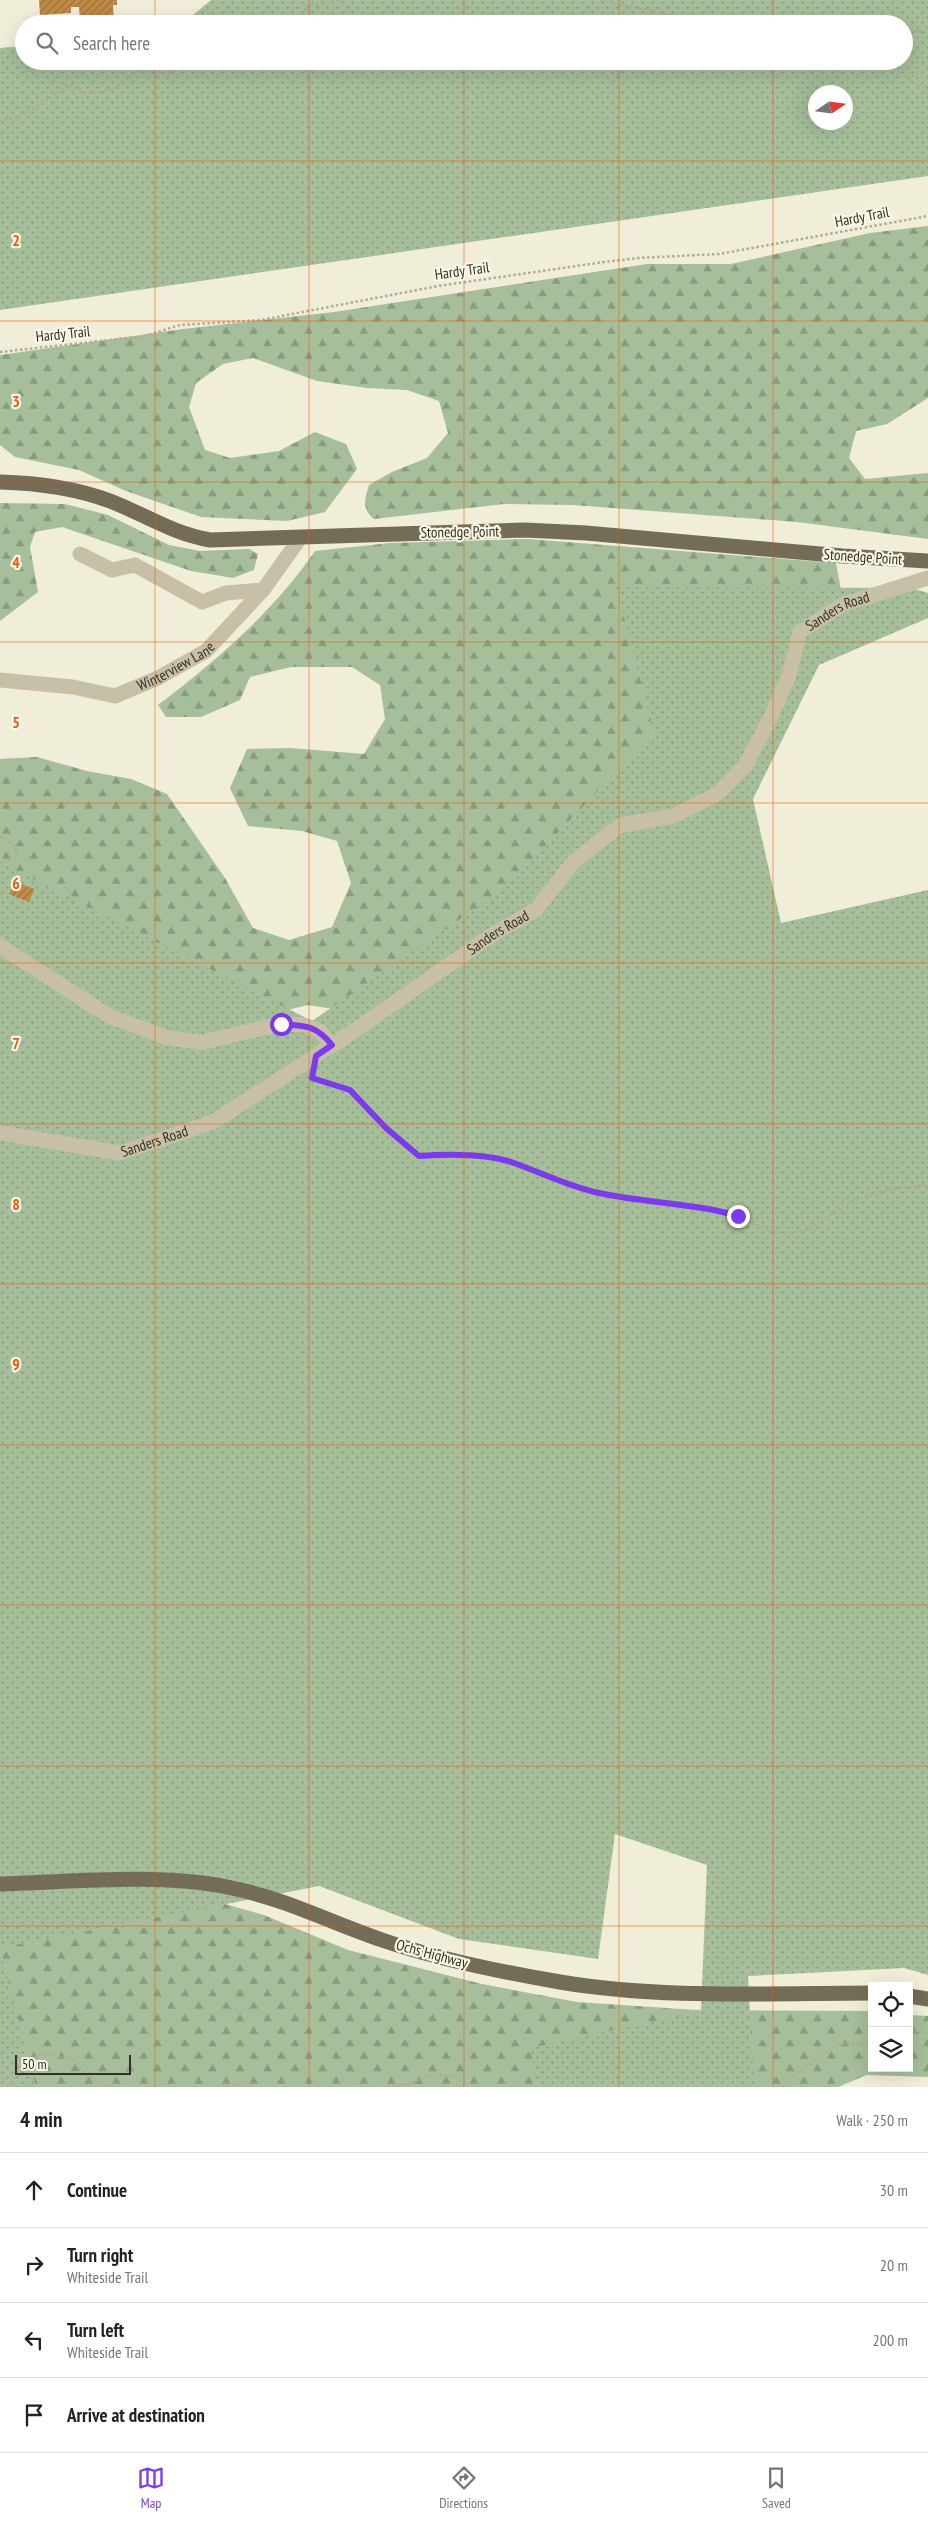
<!DOCTYPE html>
<html lang="en">
<head>
<meta charset="utf-8">
<style>
  :root { --surface:#fff; --page:#f6f6f6; --text:#222; --muted:#767676; --line:#e0e0e0; --accent:#7c3aed }
  body { margin:0; font-family:"PT Sans Narrow",sans-serif; background:var(--page); color:var(--text) }
  .controls { position:absolute; right:15px; bottom:15px; display:grid; overflow:hidden; border-radius:0px; box-shadow:0 5px 20px #0002 }
  .controls button { width:45px; height:45px; display:grid; place-items:center; padding:0; border:0; border-bottom:1px solid var(--line); background:var(--surface); color:var(--text); font:25px sans-serif }
  .compass { position:absolute; left:808px; top:85px; width:45px; height:45px; border-radius:50%; background:var(--surface); box-shadow:0 5px 20px #0002; rotate:77deg }
  .scale { position:absolute; left:15px; bottom:12px; width:116px; box-sizing:border-box; padding-left:5px; border:2px solid #342f27; border-top:0; font-size:14px; line-height:18px; white-space:nowrap; color:#342f27; -webkit-text-stroke:4px #f8f6e5; paint-order:stroke }
  .stop { position:absolute; width:15px; height:15px; margin:-11px; border:4px solid #7c3aed; border-radius:50%; background:#fff }
  .stop.end { background:#7c3aed; border-color:#fff; box-shadow:0 1px 5px #0008 }
  .list { margin:0; padding:0; list-style:none }
  h2 { display:flex; justify-content:space-between; align-items:center; height:65px; margin:0; padding:0 20px; font-size:21px }
  h2 small { font-size:16px; font-weight:400; color:var(--muted) }
  .list li { display:grid; grid-template-columns:32px 1fr auto; gap:15px; align-items:center; box-sizing:border-box; height:75px; padding:0 20px; border-top:1px solid var(--line) }
  .list b { display:block; font-size:19px; white-space:nowrap }
  .list p { margin:0; font-size:16px; white-space:nowrap; color:var(--muted) }
  .list em { font-size:16px; font-style:normal; color:var(--muted) }
  .icon { flex:none; width:28px; height:28px; fill:none; stroke:currentColor; stroke-width:2; stroke-linecap:round; stroke-linejoin:round }
  .map { position:relative; flex:none; width:928px; height:2087px; overflow:hidden }
  .search { position:absolute; background:var(--surface); box-shadow:0 5px 20px #0002; left:15px; right:15px; top:15px; height:55px; display:flex; align-items:center; gap:12px; box-sizing:border-box; padding:0 18px; border-radius:28px; color:var(--muted); font-size:19px }
  .sheet { height:365px; background:var(--surface) }
  nav { display:flex; justify-content:space-around; align-items:center; box-sizing:border-box; height:70px; border-top:1px solid var(--line); background:var(--surface); font-size:14px; color:var(--muted) }
  nav a { display:grid; justify-items:center; gap:2px }
  nav .on { color:var(--accent) }
  .map>svg:first-child { display:block }
  .forest { fill:url(#forest-firs) }
  .park { fill:url(#park-dots); fill-rule:evenodd }
  .building { fill:url(#building-hatch) }
  .lines { fill:none; stroke-linecap:round; stroke-linejoin:round }
  .path { stroke:#b3ab90; stroke-width:2.5; stroke-dasharray:2.5 2.5; stroke-linecap:butt }
  .minor { stroke:#c8c0a6; stroke-width:15 }
  .major { stroke:#756c58; stroke-width:15 }
  .route { stroke:#7c3aed; stroke-width:6 }
  .grid { fill:none; stroke:#e8590c; stroke-width:1; stroke-opacity:0.55 }
  .labels { text-anchor:middle; stroke-width:4.5; stroke-linejoin:round; paint-order:stroke }
  .street-label { font-size:15px; fill:#342f27; stroke:#f8f6e5 }
  .grid-label { font-size:16px; text-anchor:middle; font-weight:bold; fill:#e8590c; stroke:#f8f6e5; stroke-width:4.5; stroke-linejoin:round; paint-order:stroke }
</style>
</head>
<body>
<div class="map">
<svg width="928" height="2087" viewBox="0 0 928 2087">
  <defs>
    <pattern id="forest-firs" width="22" height="20" patternUnits="userSpaceOnUse" patternTransform="scale(1.25)"><rect width="22" height="20" fill="#a6be9a"/><path d="M5 1l3.5 6h-7zM16 11l3.5 6h-7z" fill="#889b7e"/></pattern>
    <pattern id="park-dots" width="8" height="8" patternUnits="userSpaceOnUse" patternTransform="scale(1.25)"><rect width="8" height="8" fill="#a6be9a"/><path d="M2 2h.1M6 6h.1" fill="none" stroke="#889b7e" stroke-width="1.8" stroke-linecap="round"/></pattern>
    <pattern id="building-hatch" width="6" height="6" patternUnits="userSpaceOnUse" patternTransform="scale(1.25)"><rect width="6" height="6" fill="#c18c46"/><path d="M-1 1l2-2M0 6l6-6M5 7l2-2" fill="none" stroke="#9e733a"/></pattern>
  </defs>
  <rect width="100%" height="100%" fill="#f0edd9"/>
  <g class="forest">
    <path d="M928,226V398L887,424L856,431L849,458L865,479L928,473V539L797,522L573,505L504,504L374,519C361,509 365,498 369,485L392,472L427,458L448,433L439,401L407,390L367,388L317,381L253,358L223,364L196,383L189,407L205,450L230,458L279,451L315,432L346,444L357,469L325,512L287,521L201,517L126,491L79,470L15,457L0,445V355L183,329L334,312L647,264H731L870,233Z"/>
    <path d="M0,503L65,504L108,515L169,545L200,551L249,549L258,554L254,570L233,578L191,571L62,527L35,532L30,547L38,592L0,621Z"/>
    <path d="M528,539L836,563L842,595L777,677L358,1013L308,1005L246,1020L0,910V759L37,757L87,771L131,779L167,794L225,878L253,928L289,940L332,927L351,883L337,841L302,831L248,826L230,788L247,749L290,748L364,754L385,719L380,685L352,667H291L250,677L240,700L201,717H166L158,705C215,662 274,611 315,551L390,543Z"/>
    <path d="M0,1899H180L225,1904L264,1915L348,1950L482,1984L577,2002L696,2010L872,2011V2068H909V2015L928,2016V2077L867,2075L838,2087H0Z"/>
  </g>
  <g class="park">
    <path d="M211,0H928V176L0,310V48L24,46V61H904V24H182ZM816,92H846V122H816Z"/>
    <path d="M616,587L911,588L928,593V618L819,665L753,799L781,923L928,890V1975L904,1968L748,1976L754,2087H538L530,2048L701,2011L707,1865L615,1834L598,1959L459,1939L319,1886L0,1948V862L312,1021L505,888L654,732Z"/>
    <path d="M0,1948V1949L36,2087H0Z"/>
  </g>
  <g class="building">
    <path d="M39,0H117V5H113L114,24H88V20L80,21L79,7H71V13L40,15Z"/>
    <path d="M14,881L34,889L29,902L9,894Z"/>
  </g>
  <g class="lines">
    <g class="path">
      <path d="M600,0L712,24"/>
      <path d="M297,24L306,8L311,4H322L338,0"/>
      <path d="M732,24L740,22L747,24"/>
      <path d="M904,30L928,32"/>
      <path d="M928,69L914,75L908,81L928,88"/>
      <path d="M0,121C24,117 49,101 67,85C75,86 82,93 89,93C110,94 124,80 140,71L167,74L186,63L199,61"/>
      <path d="M0,352L145,336L180,325L261,320L438,286L604,262L639,258L719,254L928,216"/>
      <path d="M0,836L15,847L17,857L0,863"/>
      <path d="M313,1076L312,1078L349,1090L385,1129L419,1156L457,1154L512,1162L555,1180L597,1193L635,1200L715,1209L738,1216L772,1232L789,1233L807,1230L849,1202L891,1189L928,1185"/>
      <path d="M909,2031L928,2033"/>
      <path d="M8,2087L27,2063L42,2053L72,2059L86,2074L107,2087"/>
      <path d="M222,2087L241,2083L252,2087"/>
      <path d="M382,2087L409,2084L433,2074L455,2077L466,2084L461,2087"/>
      <path d="M782,2087L797,2072L840,2043L872,2044"/>
    </g>
    <g class="minor">
      <path d="M80,554L112,570L135,565L202,602L226,593L263,590"/>
      <path id="s1" d="M0,680L73,687L115,696L158,678L206,651L263,590L301,537"/>
      <path d="M0,946L109,1016L168,1038L203,1042L281,1024L304,1025L320,1031L332,1045"/>
      <path id="s2" d="M0,1133L120,1153L213,1122L351,1033L495,933L536,910L574,861L621,825L674,816L717,794L745,766L770,719L789,675L800,632L842,605L928,578"/>
    </g>
    <g class="major">
      <path d="M0,482C37,483 75,488 110,501C144,514 173,534 210,540L525,530L586,533L843,556L928,561"/>
      <path d="M0,1884C71,1882 158,1873 227,1887C284,1898 329,1922 382,1940C440,1960 501,1972 560,1982C658,1999 772,1993 872,1993"/>
      <path d="M909,1996L928,1999"/>
    </g>
  </g>
  <g class="lines">
    <path class="route" d="M281,1024C306,1026 316,1025 332,1045L316,1056L312,1078L350,1090L386,1128L419,1156C448,1154 486,1153 514,1163C542,1173 570,1187 599,1193C645,1203 693,1203 738,1216"/>
  </g>
  <path class="grid" d="M155,0V24M309,0V24M464,0V24M619,0V24M773,0V24M155,61V2087M309,61V2087M464,61V2087M619,61V2087M773,61V2087M0,161H928M0,321H928M0,482H928M0,642H928M0,803H928M0,963H928M0,1124H928M0,1284H928M0,1445H928M0,1605H928M0,1766H928M0,1926H928"/>
  <g class="labels">
    <g class="street-label">
      <text transform="translate(862 217) rotate(-11)" y="5">Hardy Trail</text>
      <text transform="translate(462 271) rotate(-8)" y="5">Hardy Trail</text>
      <text transform="translate(63 334) rotate(-6)" y="5">Hardy Trail</text>
      <text transform="translate(460 532) rotate(-1)" y="5">Stonedge Point</text>
      <text transform="translate(863 557) rotate(4)" y="5">Stonedge Point</text>
      <text dy="5" stroke="none"><textPath href="#s2" startOffset="1058">Sanders Road</textPath></text>
      <text dy="5" stroke="none"><textPath href="#s1" startOffset="184">Winterview Lane</textPath></text>
      <text dy="5" stroke="none"><textPath href="#s2" startOffset="562">Sanders Road</textPath></text>
      <text dy="5" stroke="none"><textPath href="#s2" startOffset="158">Sanders Road</textPath></text>
      <text transform="translate(432 1954) rotate(15)" y="5">Ochs Highway</text>
    </g>
  </g>
  <g class="grid-label">
    <text x="16" y="246">2</text>
    <text x="16" y="407">3</text>
    <text x="16" y="568">4</text>
    <text x="16" y="728">5</text>
    <text x="16" y="889">6</text>
    <text x="16" y="1049">7</text>
    <text x="16" y="1210">8</text>
    <text x="16" y="1370">9</text>
  </g>
</svg>
<div class="controls">
<button><svg class="icon" aria-label="locate" viewBox="0 0 24 24"><circle cx="12" cy="12" r="6"/><path d="M12 2v4M12 18v4M2 12h4M18 12h4"/></svg></button>
<button><svg class="icon" aria-label="layers" viewBox="0 0 24 24"><path d="M12 4l9 5-9 5-9-5zM3 14l9 5 9-5"/></svg></button>
</div>
<svg class="compass" viewBox="-18 -18 36 36"><path d="M0-13l5 13h-10z" fill="#e53935"/><path d="M0 13l5-13h-10z" fill="#767676"/></svg>
<div class="scale">50 m</div>
<div class="stop" style="left:281px;top:1024px"></div>
<div class="stop end" style="left:738px;top:1216px"></div>
<div class="search"><svg class="icon" aria-label="search" viewBox="0 0 24 24"><circle cx="10" cy="10" r="6"/><path d="M15 15l6 6"/></svg>Search here</div>
</div>
<section class="sheet">
<h2>4 min<small>Walk · 250 m</small></h2>
<ul class="list">
<li><svg class="icon" aria-label="ahead" viewBox="0 0 24 24"><path d="M12 20V5M6 11l6-6 6 6"/></svg><div><b>Continue</b></div><em>30 m</em></li>
<li><svg class="icon" aria-label="right" viewBox="0 0 24 24"><path d="M7 20v-9h11M14 6l5 5-5 5"/></svg><div><b>Turn right</b><p>Whiteside Trail</p></div><em>20 m</em></li>
<li><svg class="icon" aria-label="left" viewBox="0 0 24 24"><path d="M17 20v-9H6M10 6l-5 5 5 5"/></svg><div><b>Turn left</b><p>Whiteside Trail</p></div><em>200 m</em></li>
<li><svg class="icon" aria-label="arrive" viewBox="0 0 24 24"><path d="M6 21V4h12l-3 4 3 4H6"/></svg><div><b>Arrive at destination</b></div></li>
</ul>
</section>
<nav>
<a class="on"><svg class="icon" aria-label="map" viewBox="0 0 24 24"><path d="M3 6l6-2 6 2 6-2v14l-6 2-6-2-6 2zM9 4v14M15 6v14"/></svg>Map</a>
<a><svg class="icon" aria-label="directions" viewBox="0 0 24 24"><path d="M12 3l9 9-9 9-9-9zM9 14v-3h6M13 9l2 2-2 2"/></svg>Directions</a>
<a><svg class="icon" aria-label="saved" viewBox="0 0 24 24"><path d="M7 4h10v16l-5-4-5 4z"/></svg>Saved</a>
</nav>
</body>
</html>
